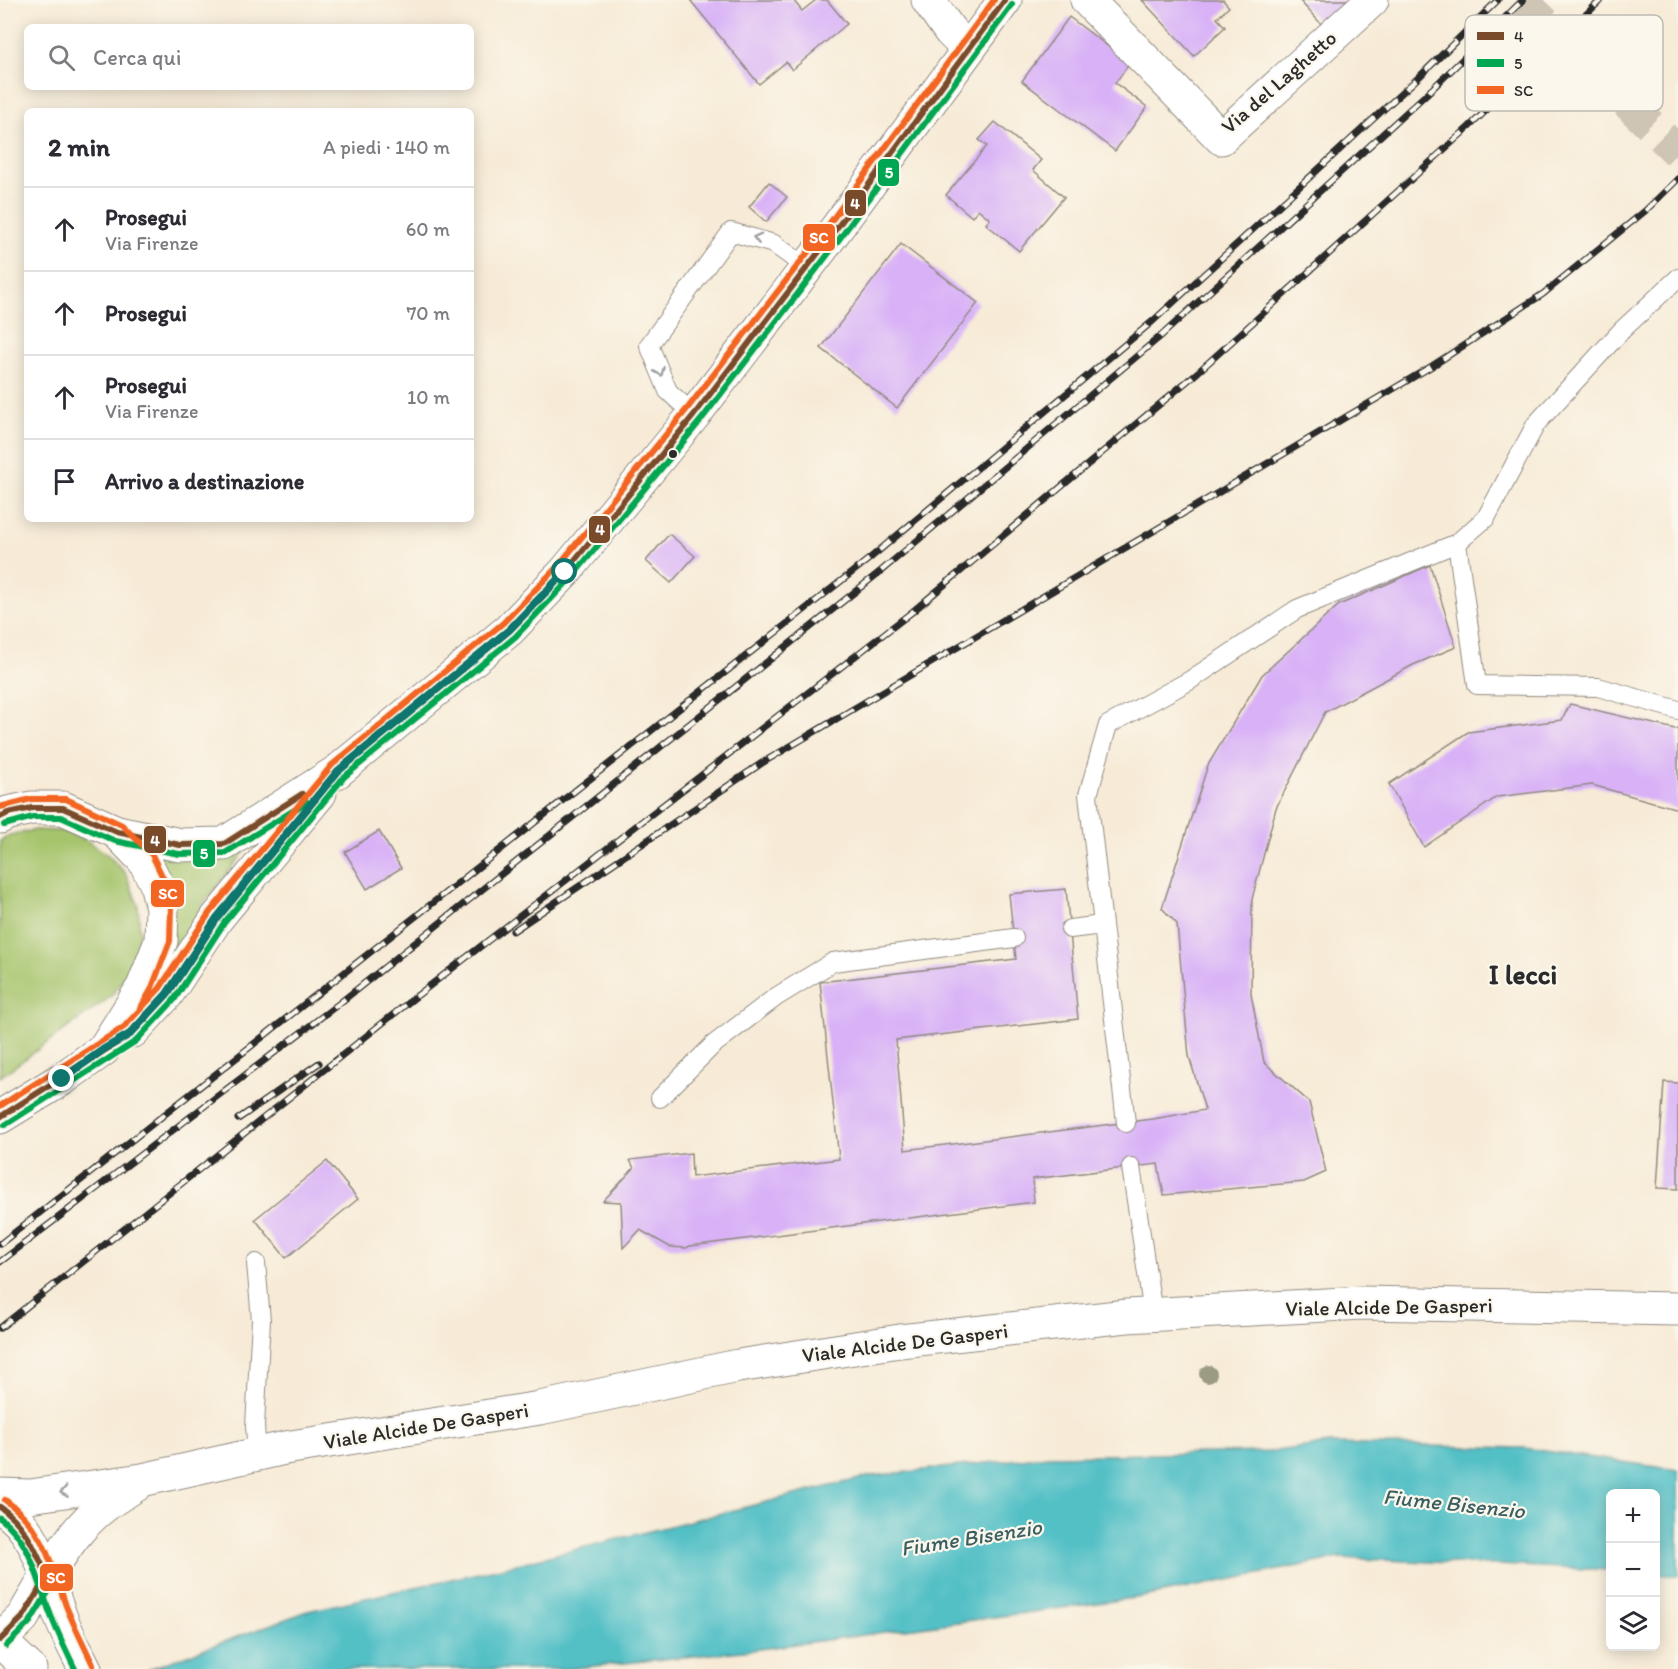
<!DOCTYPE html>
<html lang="it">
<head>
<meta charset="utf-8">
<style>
  :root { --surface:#fff; --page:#f2f2f3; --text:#2b2b33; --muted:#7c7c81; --line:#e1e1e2 }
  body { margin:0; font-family:Itim,sans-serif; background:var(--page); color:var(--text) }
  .controls { position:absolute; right:18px; bottom:18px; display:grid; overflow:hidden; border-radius:9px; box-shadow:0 3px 15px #0003 }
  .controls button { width:54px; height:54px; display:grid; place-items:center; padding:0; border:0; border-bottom:2px solid var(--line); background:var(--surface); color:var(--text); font:30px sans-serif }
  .stop { position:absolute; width:18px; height:18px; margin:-14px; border:4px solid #0f766e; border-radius:50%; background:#fff }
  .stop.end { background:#0f766e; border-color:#fff; box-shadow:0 2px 6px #0008 }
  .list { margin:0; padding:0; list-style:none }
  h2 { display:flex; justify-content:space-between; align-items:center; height:78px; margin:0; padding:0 24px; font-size:26px }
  h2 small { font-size:20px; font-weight:400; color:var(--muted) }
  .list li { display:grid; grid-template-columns:39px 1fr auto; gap:18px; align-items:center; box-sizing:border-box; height:84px; padding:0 24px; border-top:2px solid var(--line) }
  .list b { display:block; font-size:22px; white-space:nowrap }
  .list p { margin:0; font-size:20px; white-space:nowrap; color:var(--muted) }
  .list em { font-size:20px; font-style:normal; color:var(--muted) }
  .icon { flex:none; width:33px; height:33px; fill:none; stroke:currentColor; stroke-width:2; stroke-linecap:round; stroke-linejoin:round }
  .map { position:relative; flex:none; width:1678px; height:1669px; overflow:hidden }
  .search { position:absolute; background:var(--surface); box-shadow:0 3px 15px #0003; left:24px; top:24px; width:450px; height:66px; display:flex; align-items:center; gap:15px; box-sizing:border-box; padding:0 21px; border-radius:9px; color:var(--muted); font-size:22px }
  .panel { position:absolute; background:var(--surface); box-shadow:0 3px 15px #0003; left:24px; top:108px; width:450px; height:414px; border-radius:9px }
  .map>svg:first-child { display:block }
  .green { fill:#a6c46c; stroke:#68784c; stroke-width:1.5 }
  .water { fill:#52c0c6; stroke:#3e7678; stroke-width:1.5 }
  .building { fill:#d8b1f7 }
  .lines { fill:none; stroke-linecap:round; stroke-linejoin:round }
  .minor-tunnel { stroke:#cec5b5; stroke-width:33; stroke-dasharray:33 16; stroke-linecap:butt }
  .service-casing { stroke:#918b81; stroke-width:20 }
  .minor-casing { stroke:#918b81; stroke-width:35 }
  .tertiary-casing { stroke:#918b81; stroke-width:35 }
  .secondary-casing { stroke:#918b81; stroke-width:35 }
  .service { stroke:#fff; stroke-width:18 }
  .minor { stroke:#fff; stroke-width:33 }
  .tertiary { stroke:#fff; stroke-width:33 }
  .secondary { stroke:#fff; stroke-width:33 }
  .rail-casing { stroke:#2b2b2b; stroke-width:7 }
  .rail { stroke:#fbf7ec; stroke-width:4.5; stroke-dasharray:14; stroke-linecap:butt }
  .bus-1-casing { stroke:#fbf7ec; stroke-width:10 }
  .bus-2-casing { stroke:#fbf7ec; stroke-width:10 }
  .bus-3-casing { stroke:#fbf7ec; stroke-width:10 }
  .bus-1 { stroke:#7a4b2a; stroke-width:6 }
  .bus-2 { stroke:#00a651; stroke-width:6 }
  .bus-3 { stroke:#f26522; stroke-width:6 }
  .tree { fill:#9b9b83 }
  .oneway { stroke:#a0a0a0 }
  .route { stroke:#0f766e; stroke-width:8 }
  .bus-dot { fill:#2b2b2b; stroke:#fbf7ec; stroke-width:2 }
  .labels { text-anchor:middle; stroke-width:4.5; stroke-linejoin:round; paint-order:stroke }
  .street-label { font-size:21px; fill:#2b2b2b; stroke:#fbf7ec }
  .water-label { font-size:22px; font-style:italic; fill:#395f61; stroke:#fbf7ec }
  .district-label { font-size:27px; font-weight:bold; fill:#2b2b2b; stroke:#fbf7ec }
  .key { fill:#fbf7ec; stroke:#bdbab2; stroke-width:1.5 }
  .key-label { font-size:16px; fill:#2b2b2b }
  .line-badge { stroke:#fbf7ec; stroke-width:2 }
  .badge-label { font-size:16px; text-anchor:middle; font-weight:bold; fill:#fff }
</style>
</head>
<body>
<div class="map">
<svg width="1678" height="1669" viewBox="0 0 1678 1669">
  <rect width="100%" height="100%" fill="#fbf7ec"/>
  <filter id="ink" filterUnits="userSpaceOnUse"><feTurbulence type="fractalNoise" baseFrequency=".0167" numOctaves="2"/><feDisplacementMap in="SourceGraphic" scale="12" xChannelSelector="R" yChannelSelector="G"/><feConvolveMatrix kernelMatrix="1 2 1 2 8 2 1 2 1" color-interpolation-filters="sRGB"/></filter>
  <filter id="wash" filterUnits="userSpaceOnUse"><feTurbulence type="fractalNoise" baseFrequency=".008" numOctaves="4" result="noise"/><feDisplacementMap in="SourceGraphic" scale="24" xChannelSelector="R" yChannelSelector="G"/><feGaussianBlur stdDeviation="1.35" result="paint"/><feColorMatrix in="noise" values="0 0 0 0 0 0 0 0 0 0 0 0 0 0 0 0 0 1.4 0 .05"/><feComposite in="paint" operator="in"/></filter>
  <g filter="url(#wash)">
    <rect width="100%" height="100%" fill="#f7ebd7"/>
    <g class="green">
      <path d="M35,830L62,831L84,839L108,855L126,874L138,905L140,938L131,970L110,997L0,1077V841L10,835Z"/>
      <path d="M241,847L245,851L205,901L178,949L175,950L155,856Z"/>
    </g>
    <path class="water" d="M1329,1444L1524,1448L1678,1470V1576L1656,1574V1494H1610V1570L1339,1558L1142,1597L752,1650L565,1669H149L308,1611L505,1567L871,1476L1048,1456L1268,1452Z"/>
    <g id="blocks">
      <g class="building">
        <path d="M690,0H793L802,11L816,0H827L847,24L792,70L786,62L759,84Z"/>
        <path d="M1142,0H1223L1229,7L1217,18L1225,27L1194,56Z"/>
        <path d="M1299,0H1347L1323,26Z"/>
        <path d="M1069,17L1130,63L1115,83L1147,107L1115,151L1022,81Z"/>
        <path d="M995,122L1041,160L1033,170L1064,197L1019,251L986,224L990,219L978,209L972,217L946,195L987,146L979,140Z"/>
        <path d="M769,182L787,197L766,222L749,207Z"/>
        <path d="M901,244L978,303L897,408L821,348Z"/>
        <path d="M669,534L695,556L671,583L646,561Z"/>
        <path d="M1430,565L1456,647L1413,665L1325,712L1276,808L1252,899L1251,994L1264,1062L1309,1102L1326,1172L1304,1182L1164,1195L1158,1164L1032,1179L1034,1202L690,1246L686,1248L670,1247L640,1230L623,1248L621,1202L603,1201L634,1168L630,1160L691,1153L692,1177L839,1159L820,982L1016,959L1009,894L1066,889L1078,1019L896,1040L905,1150L1153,1119L1205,1110L1189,1056L1177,924L1162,908L1208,765L1262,675L1339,605Z"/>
        <path d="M1570,704L1675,729L1678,728V809L1592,785L1497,797L1424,847L1389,784L1468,732L1562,720Z"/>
        <path d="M379,831L401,868L367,889L345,852Z"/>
        <path d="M1664,1082L1678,1083V1189L1657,1188Z"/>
        <path d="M327,1161L358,1199L286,1258L255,1219Z"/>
      </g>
    </g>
  </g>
  <g filter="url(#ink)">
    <use href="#blocks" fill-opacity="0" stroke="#918b81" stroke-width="1.5"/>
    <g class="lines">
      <path class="minor-tunnel" d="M1521,0L1678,152"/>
      <g class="service-casing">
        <g id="service">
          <path d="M694,415L668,391L649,345L731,232L774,244L807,268"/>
          <path d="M1457,543L1477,685L1598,687L1678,710"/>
          <path d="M1070,929L1102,925"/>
          <path d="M660,1098L713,1045L776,997L833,962L1014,938"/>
          <path d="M1126,1123L1088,795L1108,725L1189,681L1297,609L1457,543L1486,518L1536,424L1622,330L1678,278"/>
          <path d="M1131,1167L1153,1314"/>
          <path d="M256,1263L261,1320L255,1426L257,1454"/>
        </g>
      </g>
      <g class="minor-casing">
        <g id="minor">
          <path d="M928,0L950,31L968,49"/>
          <path d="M1087,0L1221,138L1372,0"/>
        </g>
      </g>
      <g class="tertiary-casing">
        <g id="tertiary">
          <path d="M0,1495L30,1496L142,1480L285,1448L540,1408L738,1366L900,1341L1127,1316L1362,1303L1678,1309"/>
          <path d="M47,1576C63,1550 80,1524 104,1506C114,1498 125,1492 136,1485"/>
        </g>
      </g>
      <g class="secondary-casing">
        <g id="secondary">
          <path d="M0,817L8,813L32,808H63L117,832L144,860L156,883L162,908L161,941L143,987L104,1049L62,1079L0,1117"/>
          <path d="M117,832L180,845L224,844L338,771L509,630L565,572L694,415L822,248L1005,0"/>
          <path d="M133,1031L167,994L217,918L320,793"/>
          <path d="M0,1507C41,1530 46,1583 63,1623C69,1638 78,1654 85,1669"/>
          <path d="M0,1640L23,1617L47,1576"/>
          <path d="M0,1641L30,1669"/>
        </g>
      </g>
      <use href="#service" class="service"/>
      <use href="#minor" class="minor"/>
      <use href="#tertiary" class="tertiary"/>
      <use href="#secondary" class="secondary"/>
      <g class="rail-casing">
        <g id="rail">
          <path d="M513,931L762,763L1432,366L1543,294L1645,211L1678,179"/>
          <path d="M238,1119L319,1063"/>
          <path d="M0,1244L869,559L1153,321L1419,77L1498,0"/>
          <path d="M0,1262L341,1002L881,571L1162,335L1433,88L1523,0"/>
          <path d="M0,1328L414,998L912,612L1198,372L1469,127L1601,0"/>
        </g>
      </g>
      <use href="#rail" class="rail"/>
      <g class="bus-1-casing">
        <g id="bus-1">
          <path d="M0,817L8,813L32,808H63L117,832L180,845L224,844L302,794"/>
          <path d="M0,1117L130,1034L167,994L217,918L338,771L509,630L565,572L694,415L822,248L1005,0"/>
          <path d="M0,1507C25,1524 35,1549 47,1576"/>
          <path d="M0,1640L23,1617L47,1576"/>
        </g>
      </g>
      <g class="bus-2-casing">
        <g id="bus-2">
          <path d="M4,825L33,817H61L115,841L179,854L225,853L307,802"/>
          <path d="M5,1125L136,1041L174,1000L224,923L344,777L515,637L571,578L701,420L829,253L1012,5"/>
          <path d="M0,1518C31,1540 37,1579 50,1613C57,1632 66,1650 75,1669"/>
          <path d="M6,1646L30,1622L55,1581"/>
        </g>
      </g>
      <g class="bus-3-casing">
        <g id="bus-3">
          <path d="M0,807L31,799H66L122,825L152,855L164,880L171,906L170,941L151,990L140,1009"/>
          <path d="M0,1106L124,1027L160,988L210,912L332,765L503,623L558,566L687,409L815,243L994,0"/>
          <path d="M5,1500C44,1528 51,1563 66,1606C74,1626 84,1645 93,1665"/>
        </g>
      </g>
      <use href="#bus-1" class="bus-1"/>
      <use href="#bus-2" class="bus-2"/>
      <use href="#bus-3" class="bus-3"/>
    </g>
    <circle class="tree" cx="1208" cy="1374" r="9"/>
    <defs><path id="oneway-chevron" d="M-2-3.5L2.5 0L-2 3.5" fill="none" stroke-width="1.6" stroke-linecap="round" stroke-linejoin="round" transform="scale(1.5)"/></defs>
    <g class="oneway">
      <use href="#oneway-chevron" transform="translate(757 238) rotate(-166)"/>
      <use href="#oneway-chevron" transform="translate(660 372) rotate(68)"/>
      <use href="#oneway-chevron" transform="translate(64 1492) rotate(172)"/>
    </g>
  </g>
  <g class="lines" filter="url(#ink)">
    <path class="route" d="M62,1079L104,1049L130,1034L167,994L217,918L338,771L509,630L565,572"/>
  </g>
  <circle class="bus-dot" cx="673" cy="454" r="5"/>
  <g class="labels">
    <g class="street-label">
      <text transform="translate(1279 82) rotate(-41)" y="7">Via del Laghetto</text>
      <text transform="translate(1389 1307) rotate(-1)" y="7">Viale Alcide De Gasperi</text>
      <text transform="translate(905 1343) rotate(-7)" y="7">Viale Alcide De Gasperi</text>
      <text transform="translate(426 1426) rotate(-9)" y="7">Viale Alcide De Gasperi</text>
    </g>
    <g class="water-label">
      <text transform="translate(1454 1503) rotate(6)" y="8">Fiume Bisenzio</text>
      <text transform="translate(971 1537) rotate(-9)" y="8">Fiume Bisenzio</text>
    </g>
    <g class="district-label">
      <text x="1523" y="984">I lecci</text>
    </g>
  </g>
  <rect x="1465" y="15" width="198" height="96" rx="9" class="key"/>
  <rect x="1477" y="32" width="27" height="8" fill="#7a4b2a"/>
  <rect x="1477" y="59" width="27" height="8" fill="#00a651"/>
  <rect x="1477" y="86" width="27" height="8" fill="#f26522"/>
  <g class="key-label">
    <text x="1514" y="42">4</text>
    <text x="1514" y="69">5</text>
    <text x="1514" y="96">SC</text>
  </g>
  <g class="line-badge">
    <rect x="877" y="158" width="23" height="29" rx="6" fill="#00a651"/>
    <rect x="844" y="189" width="23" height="28" rx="6" fill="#7a4b2a"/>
    <rect x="802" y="223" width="34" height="29" rx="6" fill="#f26522"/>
    <rect x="588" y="515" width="23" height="29" rx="6" fill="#7a4b2a"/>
    <rect x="143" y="825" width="24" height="29" rx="6" fill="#7a4b2a"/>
    <rect x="192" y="839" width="24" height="29" rx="6" fill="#00a651"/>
    <rect x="150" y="879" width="35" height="29" rx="6" fill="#f26522"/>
    <rect x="39" y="1563" width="35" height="29" rx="6" fill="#f26522"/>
  </g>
  <g class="badge-label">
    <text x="889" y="178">5</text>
    <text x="855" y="209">4</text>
    <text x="819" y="243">SC</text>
    <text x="600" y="535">4</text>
    <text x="155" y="846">4</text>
    <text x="204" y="859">5</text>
    <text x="168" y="899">SC</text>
    <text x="56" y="1583">SC</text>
  </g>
</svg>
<div class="controls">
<button>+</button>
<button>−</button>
<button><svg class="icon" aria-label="layers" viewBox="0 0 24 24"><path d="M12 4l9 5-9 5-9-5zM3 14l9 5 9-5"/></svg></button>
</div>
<div class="stop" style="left:565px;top:572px"></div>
<div class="stop end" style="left:62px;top:1079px"></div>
<div class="search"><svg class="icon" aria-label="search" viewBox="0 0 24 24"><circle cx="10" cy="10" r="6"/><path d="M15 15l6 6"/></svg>Cerca qui</div>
<section class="panel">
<h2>2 min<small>A piedi · 140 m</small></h2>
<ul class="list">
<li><svg class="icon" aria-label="ahead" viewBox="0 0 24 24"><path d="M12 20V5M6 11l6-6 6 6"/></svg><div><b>Prosegui</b><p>Via Firenze</p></div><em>60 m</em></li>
<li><svg class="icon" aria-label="ahead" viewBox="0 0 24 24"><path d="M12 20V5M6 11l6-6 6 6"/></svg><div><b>Prosegui</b></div><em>70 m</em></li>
<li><svg class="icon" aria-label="ahead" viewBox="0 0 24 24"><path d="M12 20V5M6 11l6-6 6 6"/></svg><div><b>Prosegui</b><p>Via Firenze</p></div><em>10 m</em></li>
<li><svg class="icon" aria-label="arrive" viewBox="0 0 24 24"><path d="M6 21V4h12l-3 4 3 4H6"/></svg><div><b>Arrivo a destinazione</b></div></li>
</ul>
</section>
</div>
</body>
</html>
